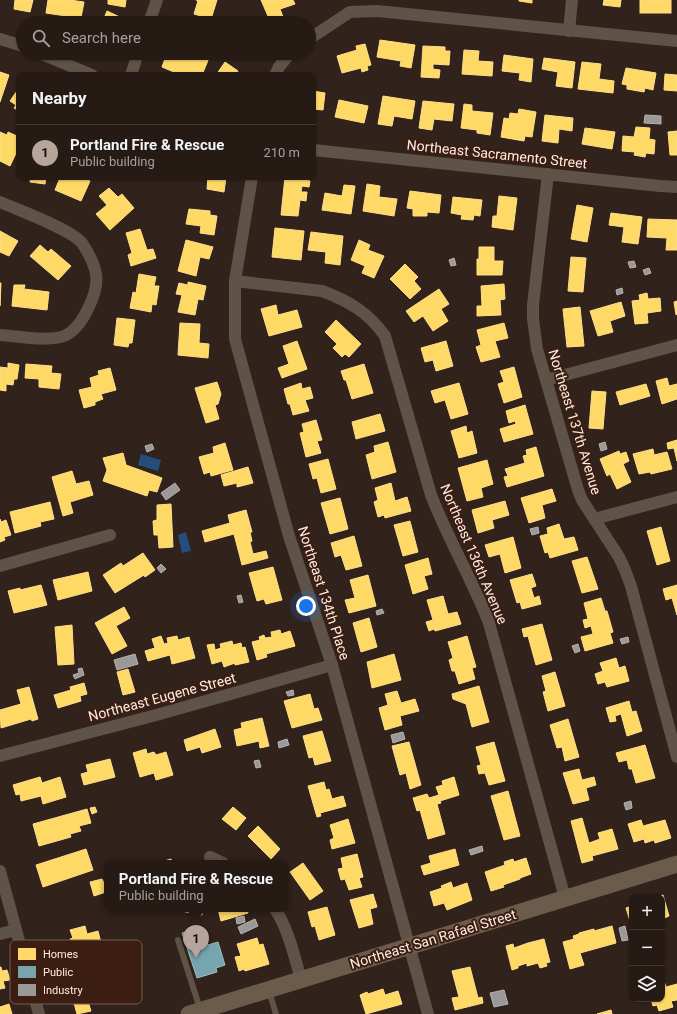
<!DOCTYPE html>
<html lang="en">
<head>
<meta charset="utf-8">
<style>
  :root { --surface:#251a14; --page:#2d231d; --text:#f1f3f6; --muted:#a3a1a0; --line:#423834; --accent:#b7a59c }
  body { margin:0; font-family:Roboto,sans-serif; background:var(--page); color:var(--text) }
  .controls { position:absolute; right:12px; bottom:12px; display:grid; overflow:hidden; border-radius:8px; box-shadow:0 1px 3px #0004 }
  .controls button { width:36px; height:36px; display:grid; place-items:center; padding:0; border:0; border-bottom:1px solid var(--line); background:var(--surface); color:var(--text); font:20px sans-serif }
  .you { position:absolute; left:306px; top:606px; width:14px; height:14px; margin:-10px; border:3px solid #fff; border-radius:50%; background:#1a73e8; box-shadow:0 0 0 6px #1a73e833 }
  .badge { display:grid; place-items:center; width:26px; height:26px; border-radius:50%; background:var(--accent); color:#111; font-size:13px; font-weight:700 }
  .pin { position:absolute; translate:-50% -33px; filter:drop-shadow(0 1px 2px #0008) }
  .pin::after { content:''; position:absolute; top:21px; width:14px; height:12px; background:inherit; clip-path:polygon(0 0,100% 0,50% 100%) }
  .popup { position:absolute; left:104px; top:860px; width:184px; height:52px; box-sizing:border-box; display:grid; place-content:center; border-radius:8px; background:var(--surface); filter:drop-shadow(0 1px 3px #0005); font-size:13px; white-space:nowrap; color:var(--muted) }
  .popup b { font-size:15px; color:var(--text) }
  .popup::after { content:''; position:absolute; left:50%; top:100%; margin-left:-8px; border:8px solid transparent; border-top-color:var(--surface) }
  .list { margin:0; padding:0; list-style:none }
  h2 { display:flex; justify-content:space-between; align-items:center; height:52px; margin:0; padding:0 16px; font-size:17px }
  h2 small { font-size:13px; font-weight:400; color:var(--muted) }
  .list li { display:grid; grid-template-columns:26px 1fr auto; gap:12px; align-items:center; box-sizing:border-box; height:56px; padding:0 16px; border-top:1px solid var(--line) }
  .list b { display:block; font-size:15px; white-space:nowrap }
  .list p { margin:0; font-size:13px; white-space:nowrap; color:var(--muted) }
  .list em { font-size:13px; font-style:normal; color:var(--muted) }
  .icon { flex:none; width:22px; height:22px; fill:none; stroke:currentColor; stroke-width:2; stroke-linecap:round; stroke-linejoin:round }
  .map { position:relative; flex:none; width:677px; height:1014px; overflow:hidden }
  .search { position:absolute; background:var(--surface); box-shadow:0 1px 3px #0004; left:16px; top:16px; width:300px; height:44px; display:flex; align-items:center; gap:10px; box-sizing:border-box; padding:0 14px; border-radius:22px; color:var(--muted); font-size:15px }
  .panel { position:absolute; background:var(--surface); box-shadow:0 1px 3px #0004; left:16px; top:72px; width:300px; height:108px; border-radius:8px }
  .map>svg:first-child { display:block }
  .water { fill:#234e7d }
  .homes { fill:#ffd966; stroke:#ffde8b }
  .public { fill:#76a5af; stroke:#9fbabe }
  .industry { fill:#999; stroke:#b8b2af }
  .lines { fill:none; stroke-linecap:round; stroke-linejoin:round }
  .lane { stroke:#5f5246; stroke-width:6 }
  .street { stroke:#5f5246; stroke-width:12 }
  .secondary { stroke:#6b5b4b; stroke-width:17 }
  .labels { text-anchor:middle; stroke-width:4; stroke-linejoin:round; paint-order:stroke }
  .street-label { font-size:14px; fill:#ffebe2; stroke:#3b1e11 }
  .key { fill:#3b1e11; stroke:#765c50; stroke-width:1 }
  .key-label { font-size:11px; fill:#ffebe2 }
</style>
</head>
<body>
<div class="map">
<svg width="677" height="1014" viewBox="0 0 677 1014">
  <rect width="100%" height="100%" fill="#31221b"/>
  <g class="water">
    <path d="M141,454L161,460L158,471L138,465Z"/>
    <path d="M186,532L191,551L182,553L178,535Z"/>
  </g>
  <g class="homes">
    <path d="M15,0H33L30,12L14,9Z"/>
    <path d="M48,0H70L84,2L80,23H65L66,16L46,13Z"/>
    <path d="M108,0H126L125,7L108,4Z"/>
    <path d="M196,0H217L211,19L194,14L198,1Z"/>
    <path d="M261,0H293L295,4L280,9L285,22L271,23Z"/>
    <path d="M519,0H532V3L519,1Z"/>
    <path d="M604,0H621L620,7L603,5Z"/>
    <rect x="640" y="0" width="31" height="13"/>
    <path d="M107,11L124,19L122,23H102Z"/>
    <path d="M380,40L415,45L411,68L400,66L401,61L377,57Z"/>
    <path d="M365,44L371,65L367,66L368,70L362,72L361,68L342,73L337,56L357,50L356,46Z"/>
    <path d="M423,46L445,47V51H450L449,65L433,64V69L440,70L439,78L421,77Z"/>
    <path d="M464,50L479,51L478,61L493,62L492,76L462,74Z"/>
    <path d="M167,53H183L191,56L192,53H211L202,75H181L162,67Z"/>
    <path d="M227,53H243V57L227,54Z"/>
    <path d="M504,55L533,59L531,82L519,80L520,73L502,71Z"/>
    <path d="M544,58L575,62L572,88L556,86L558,72L542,69Z"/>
    <path d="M225,62L238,71L236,75H216Z"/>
    <path d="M582,62L601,64L599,79L614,81L613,93L578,89Z"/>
    <path d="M626,68L656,73L653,90L645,88L644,92L627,89V85L622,84Z"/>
    <path d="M0,72L9,75L0,102Z"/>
    <path d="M665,74L677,75V91L664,90Z"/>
    <path d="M19,88V111L14,108L16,105L10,101Z"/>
    <path d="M313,91L325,93L323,110L313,109Z"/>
    <path d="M383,96L415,101L412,119L394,116L392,126L378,124Z"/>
    <path d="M339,100L368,106L364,123L335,117Z"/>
    <path d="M423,101L454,104L452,121L434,119L432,130L419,128Z"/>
    <path d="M464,104L472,105V111L493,113L490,135L477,133V130L461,128Z"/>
    <path d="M519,109L536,112L532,137L525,136L524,141L501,137L504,118L509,119L510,113L518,114Z"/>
    <path d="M545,115L573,118L572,131L559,129L558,143L542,141Z"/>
    <path d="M636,127L650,128L649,139L655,140L654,154L646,153L645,157L634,155L635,152L622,151L623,136L634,137Z"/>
    <path d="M585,128L615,132L612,149L582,144Z"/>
    <path d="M677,131V155H670L668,132Z"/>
    <path d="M0,132L7,135L8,132L19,137V147L10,166L0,161Z"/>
    <path d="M31,177H46L45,184L30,182Z"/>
    <path d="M68,177H80L90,181L81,201L55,190L60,178L67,180Z"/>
    <path d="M208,177H226L224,192L207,189Z"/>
    <path d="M285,177H303V180L310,181L309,187L302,186L301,192H307L306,201L300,200L298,216L281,215Z"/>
    <path d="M367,184L380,186L379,197L397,199L394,216L363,211Z"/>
    <path d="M344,185L355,186L351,214L322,210L325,193L342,196Z"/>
    <path d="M109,188L118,197L122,194L134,208L110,230L96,214L107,205L99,196Z"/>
    <path d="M410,191L441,195L439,213L427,212V216H413V209L407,208Z"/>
    <path d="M499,196L517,198L513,230L492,227L493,216H497Z"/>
    <path d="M453,197L482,200L480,216L474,215L473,220L461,219L462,215L451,213Z"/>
    <path d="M577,205L593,208L587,242L571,239Z"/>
    <path d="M189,209L210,211V215L217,216L214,235L200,233L201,226L186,224Z"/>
    <path d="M611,213L642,217L638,244L622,242L624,227L609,225Z"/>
    <path d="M648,219L677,220V250H666L667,238L647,237Z"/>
    <path d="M275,228L304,231L301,260L272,257Z"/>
    <path d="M140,229L147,250L153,249L156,258L131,266L128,255L132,253L126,233Z"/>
    <path d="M0,231L18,241L9,256L0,252Z"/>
    <path d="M311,232L343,236L340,265L325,263L326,252L308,250Z"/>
    <path d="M186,240L213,247L209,259L200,257L196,276L178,271Z"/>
    <path d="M359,240L370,245L368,250L384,256L374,278L362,273L365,266L351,260Z"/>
    <path d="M40,245L48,252L51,249L71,266L58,280L30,256Z"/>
    <path d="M479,247H494V261H503L502,275H477V259H479Z"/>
    <path d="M571,257L586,258L583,292L568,291Z"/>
    <path d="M405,264L418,277L414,281L421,289L410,299L390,279Z"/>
    <path d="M139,274L156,277L154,286H159L156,305L152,304L151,312L130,308L133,292L136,293Z"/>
    <path d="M188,282L206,286L203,300L198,299L195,315L178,312L182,295L176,294L179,283L188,285Z"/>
    <path d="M0,283H1L0,306Z"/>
    <path d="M504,284L505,299L500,300L501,315L477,316V306H482L481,286Z"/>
    <path d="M14,285H25L24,289L49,292L47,310L12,306Z"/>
    <path d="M439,289L449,304L441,309L448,321L433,331L423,316L414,322L406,311Z"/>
    <path d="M647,293L648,299L660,298L661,311L647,313L648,323L635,324L632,301L640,300L639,295Z"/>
    <path d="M677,301V314L676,315L674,302Z"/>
    <path d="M621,302L625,316L610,321L613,332L598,336L590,311Z"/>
    <path d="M276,305L278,315L297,310L302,327L269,336L261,309Z"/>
    <path d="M580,307L584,346L567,347L563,309Z"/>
    <path d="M117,318L135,320L132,343H129L128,347L114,345Z"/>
    <path d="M336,320L361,344L349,357L345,354L342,357L333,348L337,344L325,332Z"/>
    <path d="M180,323L200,324L199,343L209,344L208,358L178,355Z"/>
    <path d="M504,323L508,338L495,341L500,357L481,362L476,347L481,345L477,330Z"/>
    <path d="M297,341L307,369L282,378L278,368L289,364L283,346Z"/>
    <path d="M446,341L453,366L436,371L433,360L425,362L421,348Z"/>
    <path d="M8,363L19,365L17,379H14L13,385L6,384V391L0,390V367L8,368Z"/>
    <path d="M26,364L52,366L51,373L61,374L59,389L39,387V379L25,378Z"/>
    <path d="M364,364L373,393L352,399L346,380H344L341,371Z"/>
    <path d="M514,367L522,397L504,403L498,384L504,382L500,371Z"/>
    <path d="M110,368L116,390L101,394L103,399L95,402V405L84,408L79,390L92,387L90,378L99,375L98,371Z"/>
    <path d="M667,378L669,386L677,384V399L662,404L656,381Z"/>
    <path d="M217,382L221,394L218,404L215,405L219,419L206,423L195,388Z"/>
    <path d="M301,383L302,389L310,387L313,398L305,400L309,411L293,415L290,404H288L284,389Z"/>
    <path d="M459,383L468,414L451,419L445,400L435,403L431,391Z"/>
    <path d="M646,384L650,396L620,405L616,392Z"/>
    <path d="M592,391L606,392L603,429L589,428Z"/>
    <path d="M525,405L533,434L504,442L500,429L516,424L515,421L509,423L506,411Z"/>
    <path d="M380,414L385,431L356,439L352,422Z"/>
    <path d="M316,420L322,440L317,441L321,453L306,457L300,433L304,432L302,424Z"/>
    <path d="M466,426L467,433L472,431L477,453L459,458L451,431Z"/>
    <path d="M677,440V461L674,448L668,449L667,443Z"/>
    <path d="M388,442L396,472L372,479L366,455L375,452L374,446Z"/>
    <path d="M225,443L233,470L211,476L210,472L204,474L199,457L214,453L213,447Z"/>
    <path d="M536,447L544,476L507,487L504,477L508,476L505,469L525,463L523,456L527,455L526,450Z"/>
    <path d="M653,449L654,455L667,452L672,469L651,474L650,472L639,474L633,454Z"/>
    <path d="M619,451L620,454L626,452L629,461L623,464L631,482L617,489L610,474L607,476L600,459Z"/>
    <path d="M123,453L126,465L162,478L157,492L149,490L147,496L103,481L107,470L103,458Z"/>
    <path d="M328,459L336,489L321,493L317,478L313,479L309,464Z"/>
    <path d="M487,460L493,484L481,488L483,497L467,501L458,468Z"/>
    <path d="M248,467L253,483L237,487V483L224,486L221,475Z"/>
    <path d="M72,471L76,484L89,481L93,495L70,502L73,513L63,516L52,477Z"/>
    <path d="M391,483L395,501L407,497L411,511L385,518L384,515L378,517L374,502L378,500L375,488Z"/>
    <path d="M552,489L556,501L542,505L545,518L529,523L521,498Z"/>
    <path d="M340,498L348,529L330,534L321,503Z"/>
    <path d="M505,501L509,515L492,520L494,528L478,533L472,510Z"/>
    <path d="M50,502L54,519L40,522L41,526L15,533L10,512Z"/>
    <path d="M171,504L173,547L159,548L158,535H154L153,521L157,520V505Z"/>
    <path d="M246,510L252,532H250L252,541L250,542L253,554L266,551L268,558L242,565L234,534L205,542L202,531L230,523L228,515Z"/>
    <path d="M0,519L1,522L6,520L11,535L4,537L5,540L0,542Z"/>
    <path d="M410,521L418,552L403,556L394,525Z"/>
    <path d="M559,524L564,539L574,537L578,550L550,558L548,552L545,553L540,536L548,534L547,528Z"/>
    <path d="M661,527L670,561L657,565L647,531Z"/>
    <path d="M354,536L362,566L346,570L341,555L335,557L331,543Z"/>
    <path d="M513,537L521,568L505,573L500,554L489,557L485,545Z"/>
    <path d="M143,553L155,570L145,577L144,575L115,593L103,575L121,563L123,566Z"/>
    <path d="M587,557L598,589L582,593L572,561Z"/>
    <path d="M428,558L432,574L424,576L428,589L413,594L405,565Z"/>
    <path d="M273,567L282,600L266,604L264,599L257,601L249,573Z"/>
    <path d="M88,572L92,591L58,600L53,580Z"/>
    <path d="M532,574L536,586L531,588L534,598L539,596L541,604L522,609L520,602L517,603L510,580Z"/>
    <path d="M368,575L376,606L349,613L345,600L355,598L350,580Z"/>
    <path d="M41,585L47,605L14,613L8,591L20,588V590Z"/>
    <path d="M677,585V615L672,598L666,600L663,589Z"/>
    <path d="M443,596L448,614L457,612L461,624L435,631L434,629L429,631L426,622L433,620L427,600Z"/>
    <path d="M601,598L605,611H607L613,632L610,633L613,643L585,651L581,637L593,634L591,626L585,628L583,620L588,619L584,603Z"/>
    <path d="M124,607L130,618L116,626L127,646L112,654L95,623Z"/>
    <path d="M369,618L377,647L361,652L353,623Z"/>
    <path d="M542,624L552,660L536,665L528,636L524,637L522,629Z"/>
    <path d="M72,625L74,664L58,665L55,627Z"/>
    <path d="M280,630L281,634L290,631L295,646L266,654L267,657L257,660L252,642L260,640L259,637L264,635L265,638L272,637L271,632Z"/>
    <path d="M161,636L164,644L168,643L167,638L177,636L178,640L189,637L195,658L172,664L170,655L148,661L145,651L155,648L152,639Z"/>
    <path d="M467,636L476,667L472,668L475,679L459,684L455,671H452L449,660L453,658L448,642Z"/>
    <path d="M232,641L233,645L241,643L242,648L245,647L249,662L235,665V663L224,667L222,661L212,664L207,645L214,644L215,650L221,648L220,644Z"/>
    <path d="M394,654L401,680L372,688L367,662Z"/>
    <path d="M616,658L619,668L625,666L629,681L607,687L605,682L598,684L595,674L603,671L600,663Z"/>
    <path d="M128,669L135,692L123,695L117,672Z"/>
    <path d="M555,672L565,706L548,711L543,692L546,691L542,676Z"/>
    <path d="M84,683L87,694L80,696L81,701L58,708L54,695L71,690L70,687Z"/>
    <path d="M479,686L489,722L472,727L466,704L453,699L452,694Z"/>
    <path d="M29,687L38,719L32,721L31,719L1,728L0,710L21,704L17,690Z"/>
    <path d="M397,691L401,703L415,699L419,711L400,716L402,725L385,730L379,708L388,705L385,694Z"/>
    <path d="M310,694L314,709L318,708L322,720L292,728L284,701Z"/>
    <path d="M629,701L632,712L636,711L642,731L627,736L621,714L615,716L616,721L610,722L606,708Z"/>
    <path d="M262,718L269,746L260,748L259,741L237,746L234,730L242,728L241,723Z"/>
    <path d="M568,719L579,757L565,761L562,747L557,748L550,725Z"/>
    <path d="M215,729L221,747L202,753L200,747L187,751L184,740Z"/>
    <path d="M322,731L331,761L315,765L313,757L309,758L303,736Z"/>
    <path d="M409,742L421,785L410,789L406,773L400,775L392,746Z"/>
    <path d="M494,742L505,781L489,785L485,773L479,774L477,766L481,765L476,747Z"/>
    <path d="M645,745L655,778L636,783L632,769H629L627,760L619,762L616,753Z"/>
    <path d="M146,749L147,754L154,752L156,755L166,752L173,775L156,780L154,773L140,777L133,753Z"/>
    <path d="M110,759L115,777L84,785L81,774L88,772L86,765Z"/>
    <path d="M579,769L582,780L594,777L596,785L586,788L589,800L573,804L563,773Z"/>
    <path d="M40,777L42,783L60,777L66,797L43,804L41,796L21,801L20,794L16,795L13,785Z"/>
    <path d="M454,777L459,795L440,801L441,803L437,804L445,834L428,839L420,810L417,811L413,798L427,794L429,798L439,795L436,787L443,785L442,781Z"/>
    <path d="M324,782L326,790L329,789L332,799L343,796L346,806L320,813L321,816L317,817L308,786Z"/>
    <path d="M508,791L520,836L504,840L491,796Z"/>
    <path d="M95,807L97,812L92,814L90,808Z"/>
    <path d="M233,807L246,818L236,830L222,819Z"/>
    <path d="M87,809L91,823L79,826L81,831L70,834L71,837L39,846L33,824Z"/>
    <path d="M582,818L589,843L600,839L598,833L612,829L618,849L592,856L593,860L582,863L571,821Z"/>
    <path d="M348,819L355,843L332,849L330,840L334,838L330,825Z"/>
    <path d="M641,820L643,826L665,820L671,838L655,843L654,840L645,843L644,839L634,842L628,824Z"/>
    <path d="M258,826L280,849L271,859L248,836Z"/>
    <path d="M86,849L93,870L43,887L36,865Z"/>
    <path d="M455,849L459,865L424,875L421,866L431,863L429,856Z"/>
    <path d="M357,854L363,877L359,878L362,887L349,890L345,879L341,880L338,869L343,868L341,858Z"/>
    <path d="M526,858L531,874L520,878V879L503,885L504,887L491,891L485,872L505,865L504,862L513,859L514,862Z"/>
    <path d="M171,859L173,863H157Z"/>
    <path d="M303,863L323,891L310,900L290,872Z"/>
    <path d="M102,879L104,883H107V898L106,892L94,896L90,882Z"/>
    <path d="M451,882L453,888L467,883L472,900L447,910L444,903L434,906L430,892L442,888L441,886Z"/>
    <path d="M373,894L377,907L370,909L373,924L359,928L350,900Z"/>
    <path d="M663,895L669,916L662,919V897H656Z"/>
    <path d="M632,906V920L630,921L626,908Z"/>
    <path d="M327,907L335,935L319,940L315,926L312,927L308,912Z"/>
    <path d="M176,909H203L202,915L176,910Z"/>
    <path d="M218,909H247L248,913L221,921Z"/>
    <path d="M85,926L87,934L98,931L102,947L74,955L70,939L73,938L70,930Z"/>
    <path d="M612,926L616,943L580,953L584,965L570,969L563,942L574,939L573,936L579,934V933L594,929V931Z"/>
    <path d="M257,938L259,945L263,944L269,964L245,971L244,969L239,971L235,957L241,956L237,944Z"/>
    <path d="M544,939L550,962L546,963L547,966L540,968L538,963L527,966V963L518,966V968L512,970L506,946L513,944L514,948L528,943Z"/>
    <path d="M120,961L123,970L129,968L133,983L119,987L112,964Z"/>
    <path d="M0,967H1L2,971L7,970L10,980L3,981L5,988L0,989Z"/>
    <path d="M470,967L478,998L482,997L483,1003L455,1010L452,998L459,997L452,971Z"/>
    <path d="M81,973L85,989L92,987L94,996L87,998L91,1011L77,1014L74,1003L72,1004L70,997L67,998L63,986L66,985L64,978Z"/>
    <path d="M662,975L666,987L677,984V1000L671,1001L673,1007L659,1011L657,1005L653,1006L651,999H662Z"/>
    <path d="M383,989L385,995L398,991L402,1004L366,1014L360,995L367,992L368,994Z"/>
    <path d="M9,1004L12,1014H0V1007Z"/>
    <path d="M611,1010L612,1014H597Z"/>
  </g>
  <path class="public" d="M202,927L208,945L218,942L225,965L216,968L217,972L197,978L182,933Z"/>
  <g class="industry">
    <path d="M645,115L661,116V124L644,123Z"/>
    <path d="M454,258L456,265L451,266L449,260Z"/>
    <path d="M634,261L636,267L630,268L628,262Z"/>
    <path d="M649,268L651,273L645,275L643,270Z"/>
    <path d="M622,288L623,293L617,295L616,290Z"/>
    <path d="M605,442L607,449L601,451L599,444Z"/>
    <path d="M152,444L154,449L147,452L145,446Z"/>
    <path d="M175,483L180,490L166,500L161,493Z"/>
    <path d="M538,527L539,533L532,535L530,529Z"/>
    <path d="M161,564L166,569L161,573L157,568Z"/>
    <path d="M241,595L243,602L239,603L237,596Z"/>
    <path d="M382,609L384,613L377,615L376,611Z"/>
    <path d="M628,637L629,642L622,644L620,639Z"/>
    <path d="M578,644L580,651L575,653L572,646Z"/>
    <path d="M135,654L138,664L117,670L114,660Z"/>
    <path d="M82,668L84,675L75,679L73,675L79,673L78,669Z"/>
    <path d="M293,690L294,695L288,696L286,692Z"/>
    <path d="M403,732L405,739L393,743L391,735Z"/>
    <path d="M287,739L289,745L279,748L278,742Z"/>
    <path d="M259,760L261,767L256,768L254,761Z"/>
    <path d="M631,801L632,808L626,810L624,803Z"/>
    <path d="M482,846L483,851L471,855L469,850Z"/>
    <path d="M244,916L245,922L237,924L236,918Z"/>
    <path d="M255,919L258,926L241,934L238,927Z"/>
    <path d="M625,926L628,940L622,941L619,928Z"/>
    <path d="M137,986L140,998L134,1000L131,988Z"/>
    <path d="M504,990L508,1004L494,1007L490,993Z"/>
  </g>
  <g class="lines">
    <g class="lane">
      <path d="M178,940L200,1009"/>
      <path d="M269,991L276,1014"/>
    </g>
    <g class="street">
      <path d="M149,23L157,0"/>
      <path d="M569,31L572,0"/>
      <path d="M0,39L23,46"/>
      <path d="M309,39L350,12L377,11L677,41"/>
      <path d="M39,53L92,75"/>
      <path d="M131,75L138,53"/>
      <path d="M275,75L279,67L290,53"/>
      <path d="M313,150L660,186L677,187"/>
      <path d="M548,174L533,305V319L537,349L578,490L582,500L619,557L625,570L631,586L677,757"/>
      <path d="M252,177L235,281V339L289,536L332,665L428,1014"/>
      <path d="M0,202C18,210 71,229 82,243C88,252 94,263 96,274C99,292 82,329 64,336C48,342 17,336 0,335"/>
      <path d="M235,281L322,291C349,301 369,313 385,336L431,495C448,539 472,579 489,623L565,898"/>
      <path d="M546,380L677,345"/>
      <path d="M594,519L677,497"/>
      <path d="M0,566L110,535"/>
      <path d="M0,756L160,714L332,665"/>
      <path d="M210,857L223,863"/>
      <path d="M0,871L39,1014"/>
      <path d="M275,909C289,930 294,956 301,979"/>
      <path d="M0,934L16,930"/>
    </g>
    <path class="secondary" d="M189,1014L677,864"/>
  </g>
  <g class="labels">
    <g class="street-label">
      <text transform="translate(497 154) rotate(6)" y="5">Northeast Sacramento Street</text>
      <text transform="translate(575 422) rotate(73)" y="5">Northeast 137th Avenue</text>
      <text transform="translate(474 554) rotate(67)" y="5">Northeast 136th Avenue</text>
      <text transform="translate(324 593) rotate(72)" y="5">Northeast 134th Place</text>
      <text transform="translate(162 697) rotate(-15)" y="5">Northeast Eugene Street</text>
      <text transform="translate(433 939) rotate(-17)" y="5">Northeast San Rafael Street</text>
    </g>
  </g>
  <rect x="10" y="940" width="132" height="64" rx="6" class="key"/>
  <rect x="18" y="948" width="18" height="12" fill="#ffd966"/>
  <rect x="18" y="966" width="18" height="12" fill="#76a5af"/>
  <rect x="18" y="984" width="18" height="12" fill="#999"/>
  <g class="key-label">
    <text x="43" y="958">Homes</text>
    <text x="43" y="976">Public</text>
    <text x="43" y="994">Industry</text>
  </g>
</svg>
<div class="controls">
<button>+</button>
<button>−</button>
<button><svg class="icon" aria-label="layers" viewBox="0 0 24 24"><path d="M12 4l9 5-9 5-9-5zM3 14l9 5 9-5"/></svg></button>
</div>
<div class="you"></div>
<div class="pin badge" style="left:196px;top:958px">1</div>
<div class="popup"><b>Portland Fire &amp; Rescue</b>Public building</div>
<div class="search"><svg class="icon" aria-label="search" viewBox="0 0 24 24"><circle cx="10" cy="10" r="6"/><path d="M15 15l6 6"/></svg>Search here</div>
<section class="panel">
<h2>Nearby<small></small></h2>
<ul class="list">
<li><span class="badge">1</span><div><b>Portland Fire &amp; Rescue</b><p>Public building</p></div><em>210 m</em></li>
</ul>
</section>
</div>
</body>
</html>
